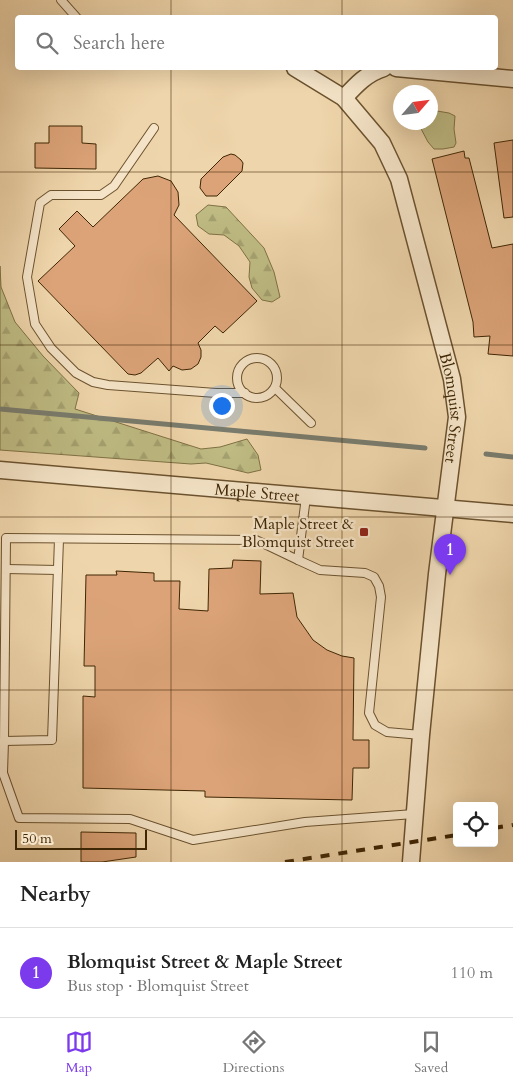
<!DOCTYPE html>
<html lang="en">
<head>
<meta charset="utf-8">
<style>
  :root { --surface:#fff; --page:#f6f6f6; --text:#222; --muted:#767676; --line:#e0e0e0; --accent:#7c3aed }
  body { margin:0; font-family:Cardo,serif; background:var(--page); color:var(--text) }
  .controls { position:absolute; right:15px; bottom:15px; display:grid; overflow:hidden; border-radius:5px; box-shadow:0 5px 20px #0002 }
  .controls button { width:45px; height:45px; display:grid; place-items:center; padding:0; border:0; border-bottom:1px solid var(--line); background:var(--surface); color:var(--text); font:25px sans-serif }
  .compass { position:absolute; left:393px; top:85px; width:45px; height:45px; border-radius:50%; background:var(--surface); box-shadow:0 5px 20px #0002; rotate:62deg }
  .scale { position:absolute; left:15px; bottom:12px; width:132px; box-sizing:border-box; padding-left:5px; border:2px solid #3f2604; border-top:0; font-size:14px; line-height:18px; white-space:nowrap; color:#3f2604; -webkit-text-stroke:4px #f5e4c8; paint-order:stroke }
  .you { position:absolute; left:221px; top:405px; width:18px; height:18px; margin:-12px; border:4px solid #fff; border-radius:50%; background:#1a73e8; box-shadow:0 0 0 8px #1a73e833 }
  .badge { display:grid; place-items:center; width:32px; height:32px; border-radius:50%; background:var(--accent); color:#fff; font-size:16px; font-weight:700 }
  .pin { position:absolute; translate:-50% -41px; filter:drop-shadow(0 1px 2px #0008) }
  .pin::after { content:''; position:absolute; top:26px; width:18px; height:15px; background:inherit; clip-path:polygon(0 0,100% 0,50% 100%) }
  .list { margin:0; padding:0; list-style:none }
  h2 { display:flex; justify-content:space-between; align-items:center; height:65px; margin:0; padding:0 20px; font-size:21px }
  h2 small { font-size:16px; font-weight:400; color:var(--muted) }
  .list li { display:grid; grid-template-columns:32px 1fr auto; gap:15px; align-items:center; box-sizing:border-box; height:90px; padding:0 20px; border-top:1px solid var(--line) }
  .list b { display:block; font-size:19px; white-space:nowrap }
  .list p { margin:0; font-size:16px; white-space:nowrap; color:var(--muted) }
  .list em { font-size:16px; font-style:normal; color:var(--muted) }
  .icon { flex:none; width:28px; height:28px; fill:none; stroke:currentColor; stroke-width:2; stroke-linecap:round; stroke-linejoin:round }
  .map { position:relative; flex:none; width:513px; height:862px; overflow:hidden }
  .search { position:absolute; background:var(--surface); box-shadow:0 5px 20px #0002; left:15px; right:15px; top:15px; height:55px; display:flex; align-items:center; gap:12px; box-sizing:border-box; padding:0 18px; border-radius:5px; color:var(--muted); font-size:19px }
  .sheet { height:155px; background:var(--surface) }
  nav { display:flex; justify-content:space-around; align-items:center; box-sizing:border-box; height:70px; border-top:1px solid var(--line); background:var(--surface); font-size:14px; color:var(--muted) }
  nav a { display:grid; justify-items:center; gap:2px }
  nav .on { color:var(--accent) }
  .map>svg:first-child { display:block }
  .grass { fill:#bfbc84; stroke:#7f7144 }
  .forest { fill:url(#forest-firs); stroke:#7f7144 }
  .lines { fill:none; stroke-linecap:round; stroke-linejoin:round }
  .stream { stroke:#797c6e; stroke-width:5 }
  .building { fill:#dca378; stroke:#3f2604 }
  .service-casing { stroke:#6b522e; stroke-width:10 }
  .minor-casing { stroke:#6b522e; stroke-width:19 }
  .service { stroke:#f5e4c8; stroke-width:8 }
  .minor { stroke:#f5e4c8; stroke-width:16 }
  .rail { stroke:#3f2604; stroke-width:4; stroke-dasharray:9 9; stroke-linecap:butt }
  .grid { fill:none; stroke:#3f2604; stroke-width:1; stroke-opacity:0.55 }
  .poi-dot { fill:#8f2418; stroke:#f5e4c8; stroke-width:2 }
  .labels { text-anchor:middle; stroke-width:4.5; stroke-linejoin:round; paint-order:stroke }
  .street-label { font-size:16px; fill:#3f2604; stroke:#f5e4c8 }
  .poi-label { font-size:16px; fill:#3f2604; stroke:#f5e4c8; text-anchor:end }
</style>
</head>
<body>
<div class="map">
<svg width="513" height="862" viewBox="0 0 513 862">
  <defs>
    <pattern id="forest-firs" width="22" height="20" patternUnits="userSpaceOnUse" patternTransform="scale(1.25)"><rect width="22" height="20" fill="#bfbc84"/><path d="M5 1l3.5 6h-7zM16 11l3.5 6h-7z" fill="#a5a170"/></pattern>
  </defs>
  <rect width="100%" height="100%" fill="#efd5ab"/>
  <filter id="stains"><feTurbulence type="fractalNoise" baseFrequency=".004" numOctaves="4"/><feColorMatrix values="0 0 0 0 .2 0 0 0 0 .09 0 0 0 0 .02 0 0 0 .5 -.17"/></filter>
  <radialGradient id="worn" r=".72"><stop offset=".6" stop-color="#630" stop-opacity="0"/><stop offset="1" stop-color="#630" stop-opacity=".3"/></radialGradient>
  <path class="grass" d="M431,110L449,113L455,116L454,129L456,143L454,147L443,149H434L428,142L418,123L430,122Z"/>
  <g class="forest">
    <path d="M208,205L226,207L264,248L274,272L280,297L272,302L262,300L252,288L249,277L250,262L239,246L224,235L209,234L198,226L196,215Z"/>
    <path d="M0,266L1,287L15,322L43,356L79,393L75,409L201,449L220,447L247,439L258,455L261,470L248,473L206,463L191,464L0,450Z"/>
  </g>
  <g class="lines">
    <g class="stream">
      <path d="M0,409L425,448"/>
      <path d="M486,454L513,457"/>
    </g>
  </g>
  <g class="building">
    <path d="M49,126H82V143L96,144V169L35,168V143H49Z"/>
    <path d="M513,140V217L504,218L494,143Z"/>
    <path d="M464,151L465,158H469L492,248L513,244V356L488,354L490,336L474,337L473,322L432,159Z"/>
    <path d="M231,154L235,155L241,160L243,163L242,171L217,196H206L200,188L201,179L223,157Z"/>
    <path d="M158,176L171,181L178,192L179,205L174,215L257,301L223,333L215,326L198,343L201,350V357L198,364L191,369L182,370L173,366L169,371L158,358L141,373L135,375L128,374L38,281L75,246L59,229L77,211L93,227L143,179Z"/>
    <path d="M233,560L261,561L260,594L293,593L297,617L313,640L327,650L342,656L354,658L353,740H369V768H353L352,800L205,797V791L83,788V696L95,697V666H84L86,575H117L116,571L154,573V581H180L179,609L208,611L209,569L232,568Z"/>
    <path d="M81,832L136,833V857L102,862H81Z"/>
  </g>
  <g class="lines">
    <g class="service-casing">
      <g id="service">
        <path d="M61,0L77,18"/>
        <path d="M154,128L114,186L101,195H51L40,203L27,277L35,324L51,348L76,373L93,382L108,385L216,393H245"/>
        <circle cx="257" cy="378" r="20"/>
        <path d="M275,388L311,423"/>
        <path d="M59,539L52,740L4,741L6,538L256,540L298,560L306,497"/>
        <path d="M298,560L320,570L365,573L374,577L379,586L381,597L369,713L375,725L387,732L421,735"/>
        <path d="M6,569L58,570"/>
        <path d="M4,741L3,773L19,818L130,819L193,840L305,822L414,814"/>
      </g>
    </g>
    <g class="minor-casing">
      <g id="minor">
        <path id="s1" d="M295,68L344,98L382,143L399,179L452,379L457,417L437,574L421,735L411,862"/>
        <path d="M396,68L513,79"/>
        <path d="M344,98C356,85 367,73 384,68"/>
        <path id="s2" d="M0,470L513,514"/>
      </g>
    </g>
    <use href="#service" class="service"/>
    <use href="#minor" class="minor"/>
    <g class="rail">
      <path d="M494,828L513,825"/>
      <path d="M285,862L457,835"/>
    </g>
  </g>
  <path class="grid" d="M171,0V18M342,0V18M171,68V862M342,68V862M0,172H513M0,345H513M0,517H513M0,690H513"/>
  <rect class="poi-dot" x="359" y="527" width="10" height="10" rx="2.5"/>
  <g class="labels">
    <g class="street-label">
      <text dy="6" stroke="none"><textPath href="#s1" startOffset="392">Blomquist Street</textPath></text>
      <text dy="6" stroke="none"><textPath href="#s2" startOffset="258">Maple Street</textPath></text>
    </g>
    <g class="poi-label">
      <text x="354" y="529">Maple Street &amp;<tspan x="354" dy="18">Blomquist Street</tspan></text>
    </g>
  </g>
  <rect width="100%" height="100%" filter="url(#stains)"/>
  <rect width="100%" height="100%" fill="url(#worn)"/>
</svg>
<div class="controls">
<button><svg class="icon" aria-label="locate" viewBox="0 0 24 24"><circle cx="12" cy="12" r="6"/><path d="M12 2v4M12 18v4M2 12h4M18 12h4"/></svg></button>
</div>
<svg class="compass" viewBox="-18 -18 36 36"><path d="M0-13l5 13h-10z" fill="#e53935"/><path d="M0 13l5-13h-10z" fill="#767676"/></svg>
<div class="scale">50 m</div>
<div class="you"></div>
<div class="pin badge" style="left:450px;top:575px">1</div>
<div class="search"><svg class="icon" aria-label="search" viewBox="0 0 24 24"><circle cx="10" cy="10" r="6"/><path d="M15 15l6 6"/></svg>Search here</div>
</div>
<section class="sheet">
<h2>Nearby<small></small></h2>
<ul class="list">
<li><span class="badge">1</span><div><b>Blomquist Street &amp; Maple Street</b><p>Bus stop · Blomquist Street</p></div><em>110 m</em></li>
</ul>
</section>
<nav>
<a class="on"><svg class="icon" aria-label="map" viewBox="0 0 24 24"><path d="M3 6l6-2 6 2 6-2v14l-6 2-6-2-6 2zM9 4v14M15 6v14"/></svg>Map</a>
<a><svg class="icon" aria-label="directions" viewBox="0 0 24 24"><path d="M12 3l9 9-9 9-9-9zM9 14v-3h6M13 9l2 2-2 2"/></svg>Directions</a>
<a><svg class="icon" aria-label="saved" viewBox="0 0 24 24"><path d="M7 4h10v16l-5-4-5 4z"/></svg>Saved</a>
</nav>
</body>
</html>
